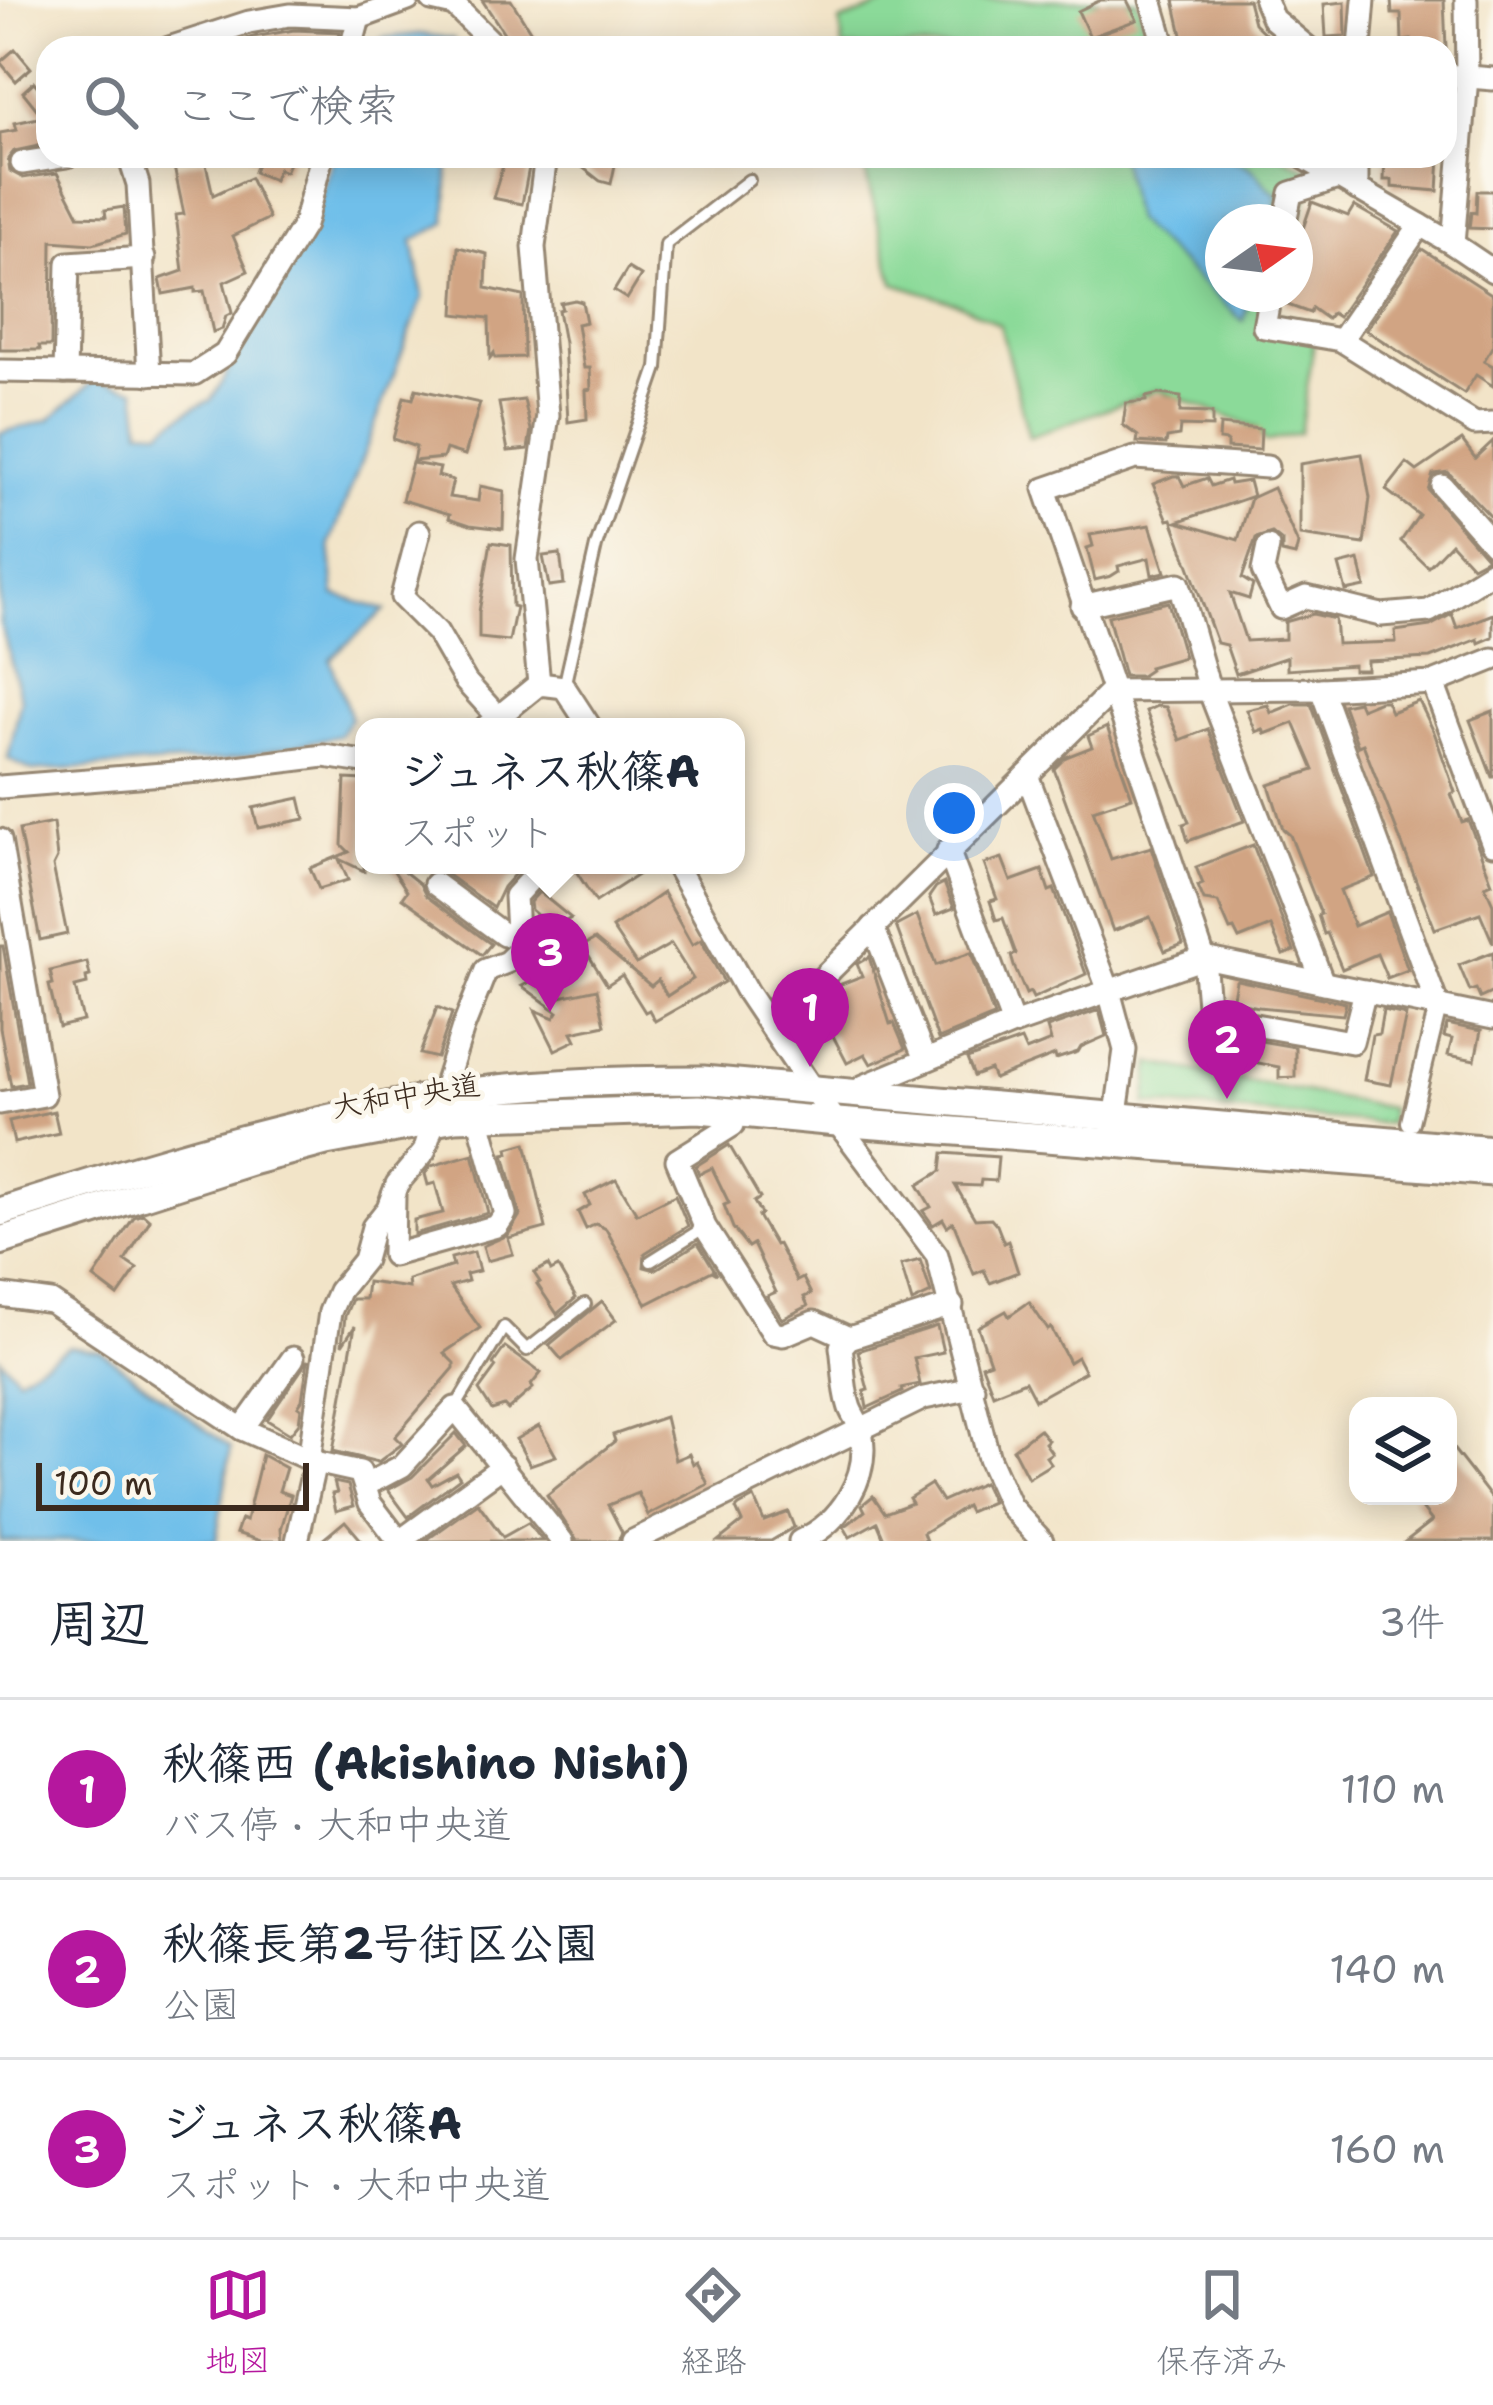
<!DOCTYPE html>
<html lang="ja">
<head>
<meta charset="utf-8">
<style>
  :root { --surface:#fff; --page:#f2f2f3; --text:#1f2937; --muted:#747a83; --line:#e0e1e3; --accent:#b5179e }
  body { margin:0; font-family:"Shantell Sans","Klee One",sans-serif; background:var(--page); color:var(--text) }
  .controls { position:absolute; right:36px; bottom:36px; display:grid; overflow:hidden; border-radius:24px; box-shadow:0 6px 30px #0003 }
  .controls button { width:108px; height:108px; display:grid; place-items:center; padding:0; border:0; border-bottom:3px solid var(--line); background:var(--surface); color:var(--text); font:60px sans-serif }
  .compass { position:absolute; left:1205px; top:204px; width:108px; height:108px; border-radius:50%; background:var(--surface); box-shadow:0 6px 30px #0003; rotate:76deg }
  .scale { position:absolute; left:36px; bottom:30px; width:273px; box-sizing:border-box; padding-left:12px; border:6px solid #3b2a1e; border-top:0; font-size:33px; line-height:42px; white-space:nowrap; color:#3b2a1e; -webkit-text-stroke:9px #fbf7ec; paint-order:stroke }
  .you { position:absolute; left:954px; top:813px; width:42px; height:42px; margin:-30px; border:9px solid #fff; border-radius:50%; background:#1a73e8; box-shadow:0 0 0 18px #1a73e833 }
  .badge { display:grid; place-items:center; width:78px; height:78px; border-radius:50%; background:var(--accent); color:#fff; font-size:39px; font-weight:700 }
  .pin { position:absolute; translate:-50% -99px; filter:drop-shadow(0 3px 6px #0008) }
  .pin::after { content:''; position:absolute; top:63px; width:42px; height:36px; background:inherit; clip-path:polygon(0 0,100% 0,50% 100%) }
  .popup { position:absolute; left:355px; top:718px; width:390px; height:156px; box-sizing:border-box; display:grid; place-content:center; border-radius:24px; background:var(--surface); filter:drop-shadow(0 3px 9px #0005); font-size:39px; white-space:nowrap; color:var(--muted) }
  .popup b { font-size:45px; color:var(--text) }
  .popup::after { content:''; position:absolute; left:50%; top:100%; margin-left:-24px; border:24px solid transparent; border-top-color:var(--surface) }
  .list { margin:0; padding:0; list-style:none }
  h2 { display:flex; justify-content:space-between; align-items:center; height:156px; margin:0; padding:0 48px; font-size:51px }
  h2 small { font-size:39px; font-weight:400; color:var(--muted) }
  .list li { display:grid; grid-template-columns:78px 1fr auto; gap:36px; align-items:center; box-sizing:border-box; height:180px; padding:0 48px; border-top:3px solid var(--line) }
  .list b { display:block; font-size:45px; white-space:nowrap }
  .list p { margin:0; font-size:39px; white-space:nowrap; color:var(--muted) }
  .list em { font-size:39px; font-style:normal; color:var(--muted) }
  .icon { flex:none; width:66px; height:66px; fill:none; stroke:currentColor; stroke-width:2; stroke-linecap:round; stroke-linejoin:round }
  .map { position:relative; flex:none; width:1493px; height:1541px; overflow:hidden }
  .search { position:absolute; background:var(--surface); box-shadow:0 6px 30px #0003; left:36px; right:36px; top:36px; height:132px; display:flex; align-items:center; gap:30px; box-sizing:border-box; padding:0 42px; border-radius:36px; color:var(--muted); font-size:45px }
  .sheet { height:696px; background:var(--surface) }
  nav { display:flex; justify-content:space-around; align-items:center; box-sizing:border-box; height:168px; border-top:3px solid var(--line); background:var(--surface); font-size:33px; color:var(--muted) }
  nav a { display:grid; justify-items:center; gap:6px }
  nav .on { color:var(--accent) }
  .map>svg:first-child { display:block }
  .green { fill:#8bda99; stroke:#63825c; stroke-width:3 }
  .water { fill:#6fbfea; stroke:#557484; stroke-width:3 }
  .building { fill:#d1a483 }
  .lines { fill:none; stroke-linecap:round; stroke-linejoin:round }
  .service-casing { stroke:#968773; stroke-width:16 }
  .pedestrian-casing { stroke:#968773; stroke-width:22 }
  .minor-casing { stroke:#968773; stroke-width:27 }
  .tertiary-casing { stroke:#968773; stroke-width:33 }
  .service { stroke:#fff; stroke-width:10 }
  .pedestrian { stroke:#fff; stroke-width:16 }
  .minor { stroke:#fff; stroke-width:21 }
  .tertiary { stroke:#fff; stroke-width:27 }
  .labels { text-anchor:middle; stroke-width:9; stroke-linejoin:round; paint-order:stroke }
  .street-label { font-size:30px; fill:#3b2a1e; stroke:#fbf7ec }
</style>
</head>
<body>
<div class="map">
<svg width="1493" height="1541" viewBox="0 0 1493 1541">
  <rect width="100%" height="100%" fill="#fbf7ec"/>
  <filter id="ink" filterUnits="userSpaceOnUse"><feTurbulence type="fractalNoise" baseFrequency=".00833" numOctaves="2"/><feDisplacementMap in="SourceGraphic" scale="24" xChannelSelector="R" yChannelSelector="G"/><feConvolveMatrix kernelMatrix="1 2 1 2 8 2 1 2 1" color-interpolation-filters="sRGB"/></filter>
  <filter id="wash" filterUnits="userSpaceOnUse"><feTurbulence type="fractalNoise" baseFrequency=".004" numOctaves="4" result="noise"/><feDisplacementMap in="SourceGraphic" scale="48" xChannelSelector="R" yChannelSelector="G"/><feGaussianBlur stdDeviation="2.7" result="paint"/><feColorMatrix in="noise" values="0 0 0 0 0 0 0 0 0 0 0 0 0 0 0 0 0 1.4 0 .05"/><feComposite in="paint" operator="in"/></filter>
  <g filter="url(#wash)">
    <rect width="100%" height="100%" fill="#f2e4c8"/>
    <g class="green">
      <path d="M897,0H1137L1150,48H843L840,22Z"/>
      <path d="M861,156H1282L1315,173L1295,240V222H1223V294H1279L1273,314L1317,323L1300,433L1266,442L1257,428L1158,390L1029,437L1000,325L960,304L894,283Z"/>
      <path d="M1151,1063L1390,1108L1389,1124L1146,1104Z"/>
    </g>
    <g class="water">
      <path d="M420,34L454,39V48H379L382,38Z"/>
      <path d="M334,156H449L446,223L413,240L423,297L330,544L335,595L385,610L330,659L351,718L339,736L224,760L32,771L8,759L21,699L0,622V433L49,420L95,380L136,389L141,429L161,430L196,406L211,400L307,238Z"/>
      <path d="M1120,156C1161,156 1217,145 1252,169C1262,177 1265,188 1278,195L1270,222H1223V294H1251L1243,321L1134,220Z"/>
      <path d="M69,1346L101,1351L231,1448L216,1541H0V1358L18,1377Z"/>
    </g>
    <g id="blocks">
      <g class="building">
        <path d="M482,0H511L541,48H514Z"/>
        <path d="M1101,0H1127L1137,20L1090,37L1078,11Z"/>
        <path d="M1174,0H1248L1254,23L1280,48H1218L1223,38L1185,48Z"/>
        <path d="M1391,0H1444L1446,48H1411V40L1402,41L1401,14H1392Z"/>
        <path d="M1345,2L1346,36L1326,37L1324,4Z"/>
        <path d="M294,30L340,32L336,48H218L253,37Z"/>
        <path d="M15,49L31,68L16,81L0,62Z"/>
        <path d="M34,82L48,99V144L14,151L8,159L10,171L23,178L57,173L79,216L106,217L105,210L124,207L126,234L93,244L52,241L51,346H39L40,350H0V133L17,130L15,123L43,117L23,92Z"/>
        <path d="M247,156H292L285,172L278,169L274,180L254,172L258,161Z"/>
        <path d="M506,156L530,162L522,204L493,198Z"/>
        <path d="M568,156L615,165L611,184L600,181Z"/>
        <path d="M1385,156H1440L1438,191L1392,187V180H1384Z"/>
        <path d="M205,160L213,195L250,178L269,218L233,236L248,271L224,282L232,313L226,316L222,329L213,332L204,291L195,292V288L163,294L160,279L183,271L176,215L184,214L174,167Z"/>
        <path d="M1477,191H1493V229L1469,228L1471,212L1476,213Z"/>
        <path d="M1312,202L1348,216L1354,206L1398,231L1338,317L1332,313L1327,319L1312,308L1310,313L1285,304L1288,294H1295V277L1305,252L1296,249Z"/>
        <path d="M458,247L487,254L486,288L523,296L524,357L495,358L494,353L490,358L489,318L454,314Z"/>
        <path d="M1422,249L1493,295V345L1484,361L1493,366V386L1476,375L1464,394L1366,330Z"/>
        <path d="M628,268L641,276L627,299L614,291Z"/>
        <path d="M575,300L582,302L586,322L577,324L584,368H590L591,389L586,390L587,419L568,422L564,343L558,310L562,309L560,303Z"/>
        <path d="M416,389L480,403L465,455L446,449L443,458L413,461L416,447L393,439L404,397L413,399Z"/>
        <path d="M1159,394L1181,397L1180,412L1212,413V427L1180,426L1179,436L1167,438L1166,444L1137,442L1138,436L1123,425L1126,403L1146,401V397Z"/>
        <path d="M524,400L531,430L528,449L508,451L499,403Z"/>
        <path d="M1220,425L1261,429L1260,450L1227,448V441L1219,440Z"/>
        <path d="M1462,440L1475,458L1493,441V519L1448,472L1433,474L1428,490L1487,558L1472,566L1451,543L1428,567L1401,541L1419,515L1386,490L1407,463L1417,471Z"/>
        <path d="M1362,454L1370,498L1364,544L1300,535V464Z"/>
        <path d="M412,463L440,468L438,476L453,480L449,497L478,501L480,486L504,491L503,529L470,525L449,518L450,514L402,500Z"/>
        <path d="M1173,476H1179L1184,486L1207,478L1211,486L1229,480L1230,484L1249,481L1253,496L1177,522L1238,540L1251,498L1273,488L1298,544L1295,556L1282,553V541L1272,533L1256,538L1242,578L1253,585L1249,599L1230,593L1246,641L1285,639V622L1313,614L1335,619L1337,644L1396,642L1395,631L1430,626L1452,614L1457,628L1493,614V637L1479,643L1478,639L1430,658L1367,661V670H1353V665L1287,670V657L1236,674L1226,645L1217,643L1172,519L1168,520L1153,484Z"/>
        <path d="M1150,525L1165,572L1152,575L1149,558L1118,566L1119,571L1111,576L1095,580L1087,548L1093,546L1090,535Z"/>
        <path d="M491,542L511,545L512,606L516,607L509,641L479,638V612Z"/>
        <path d="M560,554L564,584L549,586L543,556Z"/>
        <path d="M1359,560L1365,587L1346,591L1339,565Z"/>
        <path d="M1168,602L1184,657L1149,667L1150,670L1141,676H1124L1108,616Z"/>
        <path d="M1380,701H1386L1391,712L1419,701L1434,732L1455,792L1451,794L1462,822L1468,820L1492,883L1485,886L1493,904V943L1480,913L1435,929L1363,744L1358,746L1343,705L1358,702L1361,709Z"/>
        <path d="M1293,704H1311L1374,877L1340,890L1354,926L1387,912L1408,970L1387,978L1377,954L1342,969L1327,933L1324,934L1318,915L1321,914L1290,835L1283,829L1269,785L1314,770L1294,723L1265,734L1263,729L1256,732L1247,710L1268,705L1271,713Z"/>
        <path d="M1157,706L1166,707L1180,740L1208,729L1244,821L1188,841L1183,824L1189,822L1146,711Z"/>
        <path d="M1493,711V777H1492L1470,720Z"/>
        <path d="M1107,727L1132,797L1093,810L1111,859L1151,847L1183,944L1165,951L1150,917L1113,931L1054,769L1066,757L1092,747L1088,736Z"/>
        <path d="M345,779L364,780V871L339,859L348,880L319,889L310,868L349,852L342,845Z"/>
        <path d="M300,798L305,819L258,828L253,808Z"/>
        <path d="M53,823L57,858L53,866L67,934L40,940L19,830Z"/>
        <path d="M1253,845L1294,951L1283,955L1271,926L1239,939L1234,929L1230,930L1218,902L1204,900L1198,886L1203,884L1196,867Z"/>
        <path d="M1002,858L1011,881L1042,870L1049,891L1054,889L1086,974L1033,998L1030,992L1026,994L1014,966L1011,956L1016,954L1003,918L996,920L990,901L997,899L984,864Z"/>
        <path d="M390,865H396L420,884L426,896L491,944L482,955L402,898L407,891Z"/>
        <path d="M446,865H521V867L503,887L493,908L442,871Z"/>
        <path d="M572,865H653L596,902Z"/>
        <path d="M944,883L954,908L936,915L929,897L936,887Z"/>
        <path d="M539,892L571,918L553,929L531,910L530,902Z"/>
        <path d="M663,893L692,945L701,940L724,982L655,1021L649,1010L645,1012L622,975L607,985L583,946L595,939L651,986L658,980L667,996L693,979L671,944L636,964L612,928Z"/>
        <path d="M917,915L936,965L971,953L994,1016L938,1039L896,926Z"/>
        <path d="M0,946H3L27,1083L11,1086L0,1028Z"/>
        <path d="M1493,952V992L1480,998L1476,989L1470,991L1459,965Z"/>
        <path d="M869,957L890,1024L894,1023L905,1049L871,1064L865,1054L847,1063L831,1032L822,1038L806,1015L836,986L862,976L857,964Z"/>
        <path d="M87,962L90,976L86,977L87,984L75,987L83,1021L59,1027L49,985L53,984L50,971Z"/>
        <path d="M545,975L556,998L597,989L605,1025L572,1032L576,1040L555,1050L535,1010L554,1018L558,1012L522,986Z"/>
        <path d="M1236,981L1237,980L1346,1003L1343,1015L1259,1007L1232,1002Z"/>
        <path d="M437,1007L452,1013L437,1058L420,1054Z"/>
        <path d="M1099,1010L1106,1036L1081,1047L1078,1052L1056,1059L1055,1055L994,1079L990,1070L974,1076L967,1059L1021,1040L1026,1051L1051,1041L1047,1028Z"/>
        <path d="M1383,1010L1406,1015L1391,1085L1364,1080L1372,1035L1379,1034Z"/>
        <path d="M1447,1024L1481,1031L1475,1060L1448,1055L1452,1039L1444,1037Z"/>
        <path d="M1207,1032L1295,1047V1077L1279,1078V1067L1203,1052Z"/>
        <path d="M54,1111L59,1133L14,1143L9,1121Z"/>
        <path d="M526,1143L546,1228L508,1238L513,1254L487,1261L483,1246L508,1235L520,1215L504,1154L509,1153L508,1148Z"/>
        <path d="M729,1145L760,1198L754,1202L761,1214L758,1216L775,1245L778,1244L797,1281L803,1278L811,1294L804,1297L808,1306L782,1319L767,1296L776,1292L753,1244L748,1247L733,1228L724,1205L729,1203L712,1168L699,1174L696,1166Z"/>
        <path d="M943,1153L998,1157L996,1181L981,1180L980,1186L955,1185L975,1219L991,1218L997,1225L1004,1243L1008,1241L1018,1272L990,1283L984,1270L974,1274L953,1222L947,1226L943,1219L933,1225L923,1211L931,1207L918,1185L941,1171Z"/>
        <path d="M473,1154L488,1213L414,1234V1220L443,1213L435,1183L428,1185L425,1174L431,1166Z"/>
        <path d="M616,1179L637,1214L675,1195L688,1226L645,1253L644,1267L655,1270L698,1243L717,1274L712,1271L647,1304L606,1229L596,1224L586,1229L578,1212L590,1205L585,1195Z"/>
        <path d="M143,1214L150,1220L125,1261L137,1269L118,1296L94,1278L134,1217Z"/>
        <path d="M474,1252L479,1271L466,1274L468,1281L450,1286L480,1328L444,1353L454,1363V1368L395,1437L402,1444L378,1462L333,1451L355,1326L342,1345L345,1316L352,1299H365L367,1282L409,1288L408,1280L453,1266L451,1258Z"/>
        <path d="M920,1260L931,1293L912,1302L901,1265Z"/>
        <path d="M548,1265L551,1271L558,1267L576,1298L557,1314L537,1284L540,1282L534,1273Z"/>
        <path d="M602,1301L616,1320L562,1360L549,1345Z"/>
        <path d="M1029,1302L1048,1330L1051,1328L1069,1362L1077,1357L1085,1372L1035,1400L1025,1381L993,1394L982,1365L990,1362L978,1327L1006,1311L1009,1316Z"/>
        <path d="M937,1326L943,1352L914,1358L920,1384L901,1388L902,1392L867,1408L864,1391L868,1390L858,1351Z"/>
        <path d="M505,1347L541,1373L531,1385L533,1388L508,1410L504,1406L492,1410L479,1390L496,1367L493,1364Z"/>
        <path d="M308,1360L302,1400L298,1406L301,1408L299,1423L290,1434L267,1420Z"/>
        <path d="M665,1417L675,1460L689,1454L693,1464L697,1462L708,1484L648,1515L638,1493L608,1505L622,1532L618,1541H577L547,1495L615,1441L613,1435Z"/>
        <path d="M539,1426L556,1456L530,1465L516,1439Z"/>
        <path d="M1039,1429L1048,1440L1045,1443L1052,1453L1046,1457L1051,1464L1028,1478L1013,1449Z"/>
        <path d="M456,1433L466,1446L428,1479L432,1485L456,1472L460,1478L408,1517L388,1490L412,1477Z"/>
        <path d="M1448,1442L1493,1500V1541H1406L1432,1521L1412,1496H1448Z"/>
        <path d="M262,1455L286,1468L279,1491L291,1495L281,1529L282,1541H261L236,1533L241,1519L246,1521Z"/>
        <path d="M334,1482L348,1485L354,1506L336,1511L332,1494L337,1493Z"/>
        <path d="M983,1483L992,1502L969,1512L966,1506L923,1533L926,1541H885L877,1522L850,1537L844,1527L865,1511L862,1505L873,1496L885,1513L912,1503L909,1498L931,1484L942,1501Z"/>
        <path d="M754,1498L764,1521L788,1512L794,1527L771,1541H718L742,1522L736,1509L739,1506Z"/>
        <path d="M478,1503L503,1537L528,1523L543,1541H425Z"/>
        <path d="M345,1521L362,1541H321Z"/>
      </g>
    </g>
  </g>
  <g filter="url(#ink)">
    <use href="#blocks" fill-opacity="0" stroke="#968773" stroke-width="3"/>
    <g class="lines">
      <g class="service-casing">
        <g id="service">
          <path d="M564,687L596,546L657,368L666,244L749,180"/>
          <path d="M651,1261L705,1227"/>
          <path d="M455,1408L504,1327L527,1350L585,1304"/>
        </g>
      </g>
      <g class="pedestrian-casing">
        <path id="pedestrian" d="M1410,1122L1438,1007"/>
      </g>
      <g class="minor-casing">
        <g id="minor">
          <path d="M432,0L454,5L497,48"/>
          <path d="M1151,0L1165,48"/>
          <path d="M1265,0L1273,19L1308,48"/>
          <path d="M169,48L249,22L290,15L359,18"/>
          <path d="M351,48L359,18L408,0"/>
          <path d="M1360,48L1364,0"/>
          <path d="M1445,75L1493,79"/>
          <path d="M129,156L138,184L149,374"/>
          <path d="M1301,156L1453,244L1493,271"/>
          <path d="M22,163L67,156"/>
          <path d="M1357,189V156"/>
          <path d="M1285,222L1291,193L1338,178"/>
          <path d="M1453,244L1467,77L1466,0"/>
          <path d="M1270,294L1264,327L1341,340L1475,424L1493,423"/>
          <path d="M1341,340L1420,225"/>
          <path d="M0,371L194,374L225,354L304,225L322,156"/>
          <path d="M65,372L68,263L144,258"/>
          <path d="M1267,467L1135,458L1045,489L1204,958L1209,1017L1352,1042L1365,991"/>
          <path d="M1442,486L1493,544"/>
          <path d="M419,532L402,597L437,632L466,682L498,717"/>
          <path d="M1268,547L1263,571L1281,608L1306,597L1381,615L1429,611L1493,571"/>
          <path d="M1082,606L1179,584L1210,692L1323,983"/>
          <path d="M1433,683L1493,844"/>
          <path d="M539,684L527,559L548,415L534,247L546,156"/>
          <path d="M1321,689L1438,1007"/>
          <path d="M486,727L539,684L564,687L590,727"/>
          <path d="M1027,775L1109,991L1125,1050L1114,1128"/>
          <path d="M0,787L213,770L324,756L364,762"/>
          <path d="M0,840L44,1095L0,1103"/>
          <path d="M948,850L1013,1024"/>
          <path d="M676,865L747,992L813,1090L937,1255L989,1459L1010,1506L1042,1541"/>
          <path d="M435,884L504,935L516,934"/>
          <path d="M873,927L925,1060"/>
          <path d="M773,1027L1112,691L1321,689L1433,683L1493,659"/>
          <path d="M854,1094L864,1086L1013,1024L1204,958L1493,1018"/>
          <path d="M734,1111L733,1125L677,1160L705,1227L773,1333L783,1335L814,1322L849,1338"/>
          <path d="M394,1196L393,1255L497,1226L505,1214L478,1116"/>
          <path d="M0,1295L51,1302L242,1429L315,1462L360,1472L370,1503L399,1541"/>
          <path d="M242,1429L293,1358"/>
          <path d="M366,1485L402,1466L455,1408L562,1541"/>
          <path d="M297,1541L315,1462L310,1453L330,1312L339,1291L364,1260L373,1227L388,1208L397,1184L424,1152L463,1028L486,970L507,962L518,951L515,896L538,871L536,865"/>
          <path d="M400,1541L503,1466"/>
          <path d="M633,1541L924,1398L973,1388"/>
          <path d="M800,1541C840,1523 871,1477 861,1431C859,1422 851,1414 849,1405C843,1387 844,1365 841,1347L849,1338L952,1305"/>
        </g>
      </g>
      <g class="tertiary-casing">
        <g id="tertiary">
          <path d="M0,1212C143,1166 288,1122 436,1097C525,1083 614,1080 703,1080L1493,1150"/>
          <path d="M0,1241L251,1161L326,1141L455,1117L699,1109L837,1122L1493,1172"/>
        </g>
      </g>
      <use href="#service" class="service"/>
      <use href="#pedestrian" class="pedestrian"/>
      <use href="#minor" class="minor"/>
      <use href="#tertiary" class="tertiary"/>
    </g>
  </g>
  <g class="labels">
    <g class="street-label">
      <text transform="translate(406 1096) rotate(-9)" y="10">大和中央道</text>
    </g>
  </g>
</svg>
<div class="controls">
<button><svg class="icon" aria-label="layers" viewBox="0 0 24 24"><path d="M12 4l9 5-9 5-9-5zM3 14l9 5 9-5"/></svg></button>
</div>
<svg class="compass" viewBox="-18 -18 36 36"><path d="M0-13l5 13h-10z" fill="#e53935"/><path d="M0 13l5-13h-10z" fill="#747a83"/></svg>
<div class="scale">100 m</div>
<div class="you"></div>
<div class="pin badge" style="left:810px;top:1067px">1</div>
<div class="pin badge" style="left:1227px;top:1099px">2</div>
<div class="pin badge" style="left:550px;top:1012px">3</div>
<div class="popup"><b>ジュネス秋篠A</b>スポット</div>
<div class="search"><svg class="icon" aria-label="search" viewBox="0 0 24 24"><circle cx="10" cy="10" r="6"/><path d="M15 15l6 6"/></svg>ここで検索</div>
</div>
<section class="sheet">
<h2>周辺<small>3件</small></h2>
<ul class="list">
<li><span class="badge">1</span><div><b>秋篠西 (Akishino Nishi)</b><p>バス停 · 大和中央道</p></div><em>110 m</em></li>
<li><span class="badge">2</span><div><b>秋篠長第2号街区公園</b><p>公園</p></div><em>140 m</em></li>
<li><span class="badge">3</span><div><b>ジュネス秋篠A</b><p>スポット · 大和中央道</p></div><em>160 m</em></li>
</ul>
</section>
<nav>
<a class="on"><svg class="icon" aria-label="map" viewBox="0 0 24 24"><path d="M3 6l6-2 6 2 6-2v14l-6 2-6-2-6 2zM9 4v14M15 6v14"/></svg>地図</a>
<a><svg class="icon" aria-label="directions" viewBox="0 0 24 24"><path d="M12 3l9 9-9 9-9-9zM9 14v-3h6M13 9l2 2-2 2"/></svg>経路</a>
<a><svg class="icon" aria-label="saved" viewBox="0 0 24 24"><path d="M7 4h10v16l-5-4-5 4z"/></svg>保存済み</a>
</nav>
</body>
</html>
